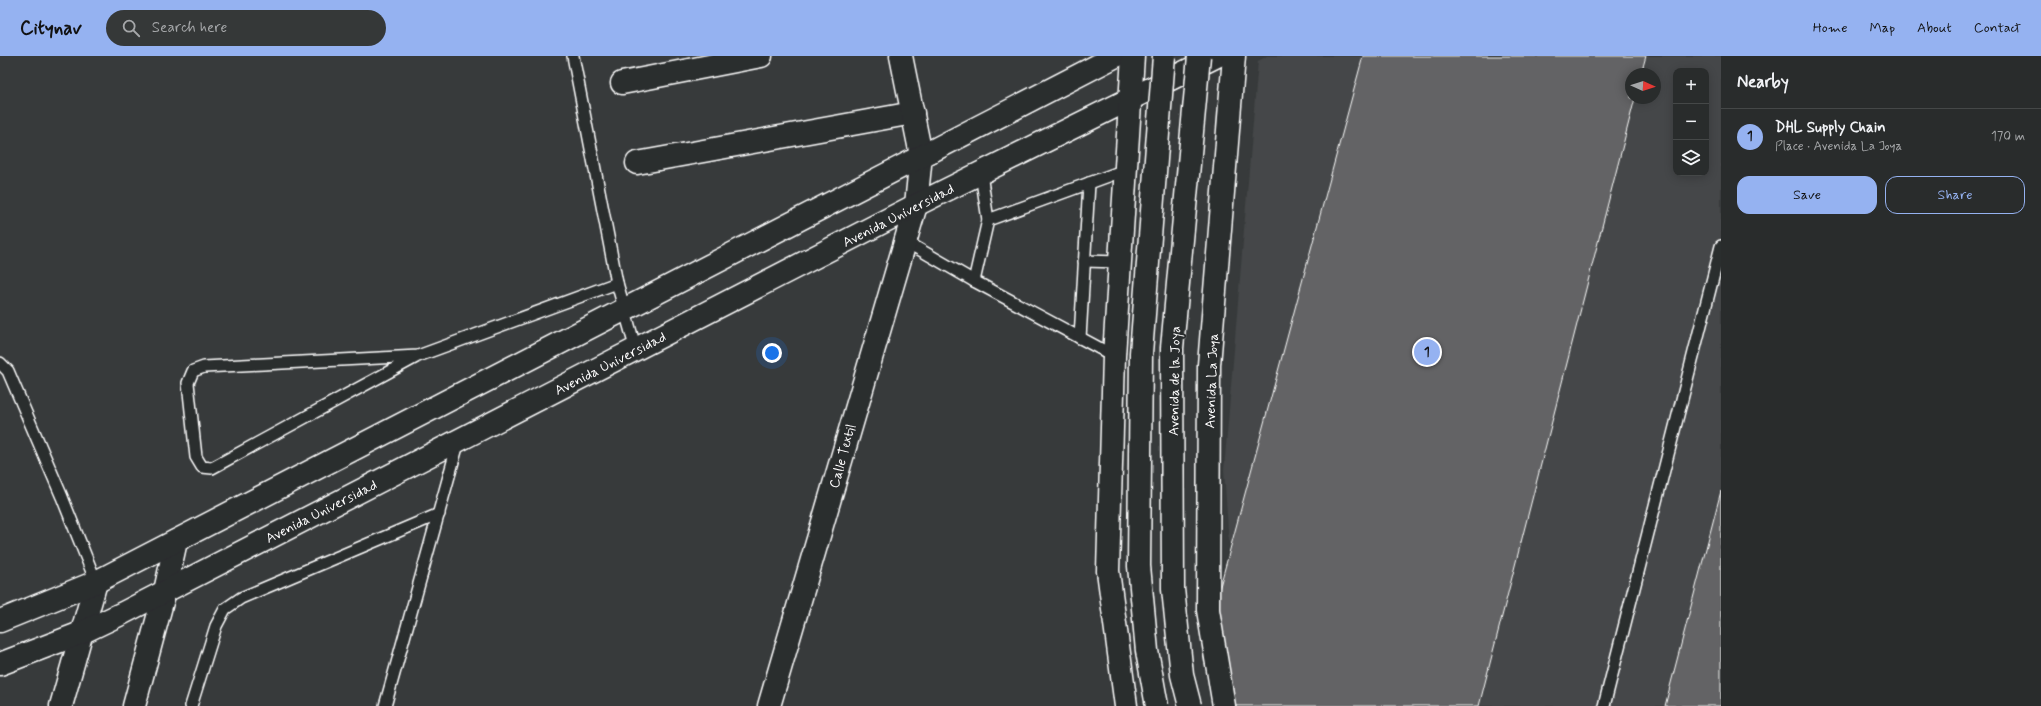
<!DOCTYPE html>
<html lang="en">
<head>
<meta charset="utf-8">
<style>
  :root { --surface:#292c2c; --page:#353838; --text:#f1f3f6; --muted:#a5a7a9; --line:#454848; --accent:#95b2f1 }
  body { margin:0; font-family:Mynerve,sans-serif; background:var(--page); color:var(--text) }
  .controls { position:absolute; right:12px; top:12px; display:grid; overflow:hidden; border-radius:8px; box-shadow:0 2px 10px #0003 }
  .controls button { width:36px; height:36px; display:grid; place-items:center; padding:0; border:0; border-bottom:1px solid var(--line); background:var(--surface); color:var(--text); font:20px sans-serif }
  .compass { position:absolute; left:1625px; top:12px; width:36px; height:36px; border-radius:50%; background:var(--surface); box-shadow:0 2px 10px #0003; rotate:93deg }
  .you { position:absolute; left:772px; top:297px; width:14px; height:14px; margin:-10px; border:3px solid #fff; border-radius:50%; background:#1a73e8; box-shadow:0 0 0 6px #1a73e833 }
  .badge { display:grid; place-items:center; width:26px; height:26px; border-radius:50%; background:var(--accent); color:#111; font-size:13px; font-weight:700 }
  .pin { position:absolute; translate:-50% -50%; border:2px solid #fff; box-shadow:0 1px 4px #0006 }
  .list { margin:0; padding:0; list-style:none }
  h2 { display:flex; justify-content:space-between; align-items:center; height:52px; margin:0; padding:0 16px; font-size:17px }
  h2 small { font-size:13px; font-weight:400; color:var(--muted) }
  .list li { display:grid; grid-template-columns:26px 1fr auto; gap:12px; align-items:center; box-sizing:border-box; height:56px; padding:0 16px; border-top:1px solid var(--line) }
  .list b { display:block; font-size:15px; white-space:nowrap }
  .list p { margin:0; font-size:13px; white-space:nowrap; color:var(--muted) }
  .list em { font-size:13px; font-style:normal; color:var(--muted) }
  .actions { display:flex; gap:8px; padding:12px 16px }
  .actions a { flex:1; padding:9px 0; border:1px solid var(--accent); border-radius:12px; text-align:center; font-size:14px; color:var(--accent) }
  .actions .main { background:var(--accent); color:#111 }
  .icon { flex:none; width:22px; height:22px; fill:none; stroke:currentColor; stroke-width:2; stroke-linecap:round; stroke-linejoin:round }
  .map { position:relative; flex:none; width:1721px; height:650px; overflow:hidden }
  header { display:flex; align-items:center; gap:24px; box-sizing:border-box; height:56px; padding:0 20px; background:var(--accent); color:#111 }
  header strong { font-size:19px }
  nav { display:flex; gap:22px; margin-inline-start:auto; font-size:14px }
  .search { width:280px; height:36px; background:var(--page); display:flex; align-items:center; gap:10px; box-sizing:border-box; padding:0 14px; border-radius:22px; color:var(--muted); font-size:15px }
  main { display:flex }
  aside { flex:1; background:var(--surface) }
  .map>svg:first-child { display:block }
  .built { fill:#444748; fill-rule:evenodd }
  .building { fill:#636465; stroke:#fff }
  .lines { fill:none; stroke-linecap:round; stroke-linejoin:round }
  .lane-casing { stroke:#fff; stroke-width:14 }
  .street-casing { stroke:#fff; stroke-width:25 }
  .secondary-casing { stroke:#fff; stroke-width:25 }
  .lane { stroke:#2a2d2e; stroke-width:11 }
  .street { stroke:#2a2d2e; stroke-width:22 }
  .secondary { stroke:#2a2d2e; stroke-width:22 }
  .secondary-bridge-casing { stroke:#fff; stroke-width:25; stroke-linecap:butt }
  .secondary-bridge { stroke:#2a2d2e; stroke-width:22 }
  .labels { text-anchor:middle; stroke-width:4; stroke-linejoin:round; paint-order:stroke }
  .street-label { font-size:14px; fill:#fff; stroke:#2a2d2e }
</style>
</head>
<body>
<header>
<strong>Citynav</strong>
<div class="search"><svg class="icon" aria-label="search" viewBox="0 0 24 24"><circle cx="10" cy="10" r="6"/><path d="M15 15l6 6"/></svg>Search here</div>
<nav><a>Home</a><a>Map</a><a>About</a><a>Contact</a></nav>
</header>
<main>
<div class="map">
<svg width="1721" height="650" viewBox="0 0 1721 650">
  <rect width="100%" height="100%" fill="#373a3b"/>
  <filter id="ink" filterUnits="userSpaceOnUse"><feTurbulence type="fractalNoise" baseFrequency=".025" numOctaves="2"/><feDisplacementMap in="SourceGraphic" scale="8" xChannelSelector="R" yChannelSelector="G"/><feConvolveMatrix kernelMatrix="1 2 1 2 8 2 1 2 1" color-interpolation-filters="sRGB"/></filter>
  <g filter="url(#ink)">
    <path class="built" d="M1267,0H1721V650H1240L1224,414L1258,5ZM1676,15H1706V117H1676ZM1631,18H1655V42H1631Z"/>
    <g class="building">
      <path d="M1363,0H1646L1641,18H1631V42H1635L1479,650H1228L1215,549Z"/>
      <path d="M1721,435V650H1665Z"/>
    </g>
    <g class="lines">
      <g class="lane-casing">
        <g id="lane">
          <path d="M573,0L617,227L636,294"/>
          <path d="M981,118L988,164L1125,114"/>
          <path d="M905,185L974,225L1114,300"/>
          <path d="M1084,205L1120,206"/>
          <path d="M974,225L988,164"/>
          <path d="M1080,282L1089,127"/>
          <path d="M418,300L204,311L193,315L188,327L196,401L202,411L212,412L418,300L617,227"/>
          <path d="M0,307L8,315L62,441L96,526"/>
          <path d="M191,650L216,570L225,553L241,542L439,458"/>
          <path d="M385,650L459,384"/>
          <path d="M1604,650L1721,190"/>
        </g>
      </g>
      <g class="street-casing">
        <g id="street">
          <path d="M622,27L761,0"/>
          <path d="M637,107L913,57"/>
          <path d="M61,650L96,526"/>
          <path d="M134,650L165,535L176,485"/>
          <path d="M769,650L916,149L921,99L901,0"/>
        </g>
      </g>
      <g class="secondary-casing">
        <g id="secondary">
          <path d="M0,565L96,526L1116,0"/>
          <path d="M0,608L81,577L123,557L916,149L1217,0"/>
          <path d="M1126,650L1108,515L1114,300L1133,0"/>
          <path d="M1224,650L1208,554L1209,309L1234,0"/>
        </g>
      </g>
      <use href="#lane" class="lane"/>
      <use href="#street" class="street"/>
      <use href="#secondary" class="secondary"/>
      <g class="secondary-bridge-casing">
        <g id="secondary-bridge">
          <path d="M1157,650L1147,595L1139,510L1141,297L1164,0"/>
          <path d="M1190,650L1182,619L1173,533L1172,292L1199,0"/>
        </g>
      </g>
      <use href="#secondary-bridge" class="secondary-bridge"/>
    </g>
  </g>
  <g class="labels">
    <g class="street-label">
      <text transform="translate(898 159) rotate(-27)" y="5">Avenida Universidad</text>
      <text transform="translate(610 307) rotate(-27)" y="5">Avenida Universidad</text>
      <text transform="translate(1174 325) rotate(-89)" y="5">Avenida de la Joya</text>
      <text transform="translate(1211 325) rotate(-88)" y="5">Avenida La Joya</text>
      <text transform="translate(842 400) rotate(-74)" y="5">Calle Textil</text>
      <text transform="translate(321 455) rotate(-27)" y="5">Avenida Universidad</text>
    </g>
  </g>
</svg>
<div class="controls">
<button>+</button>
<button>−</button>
<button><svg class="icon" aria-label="layers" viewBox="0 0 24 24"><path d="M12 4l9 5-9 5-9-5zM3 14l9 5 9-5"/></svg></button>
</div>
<svg class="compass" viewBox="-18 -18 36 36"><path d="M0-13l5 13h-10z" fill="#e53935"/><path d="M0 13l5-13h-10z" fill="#a5a7a9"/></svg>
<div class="you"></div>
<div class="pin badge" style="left:1427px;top:296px">1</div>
</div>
<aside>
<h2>Nearby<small></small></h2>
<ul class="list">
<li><span class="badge">1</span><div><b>DHL Supply Chain</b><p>Place · Avenida La Joya</p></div><em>170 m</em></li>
</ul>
<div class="actions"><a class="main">Save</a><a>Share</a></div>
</aside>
</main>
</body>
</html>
